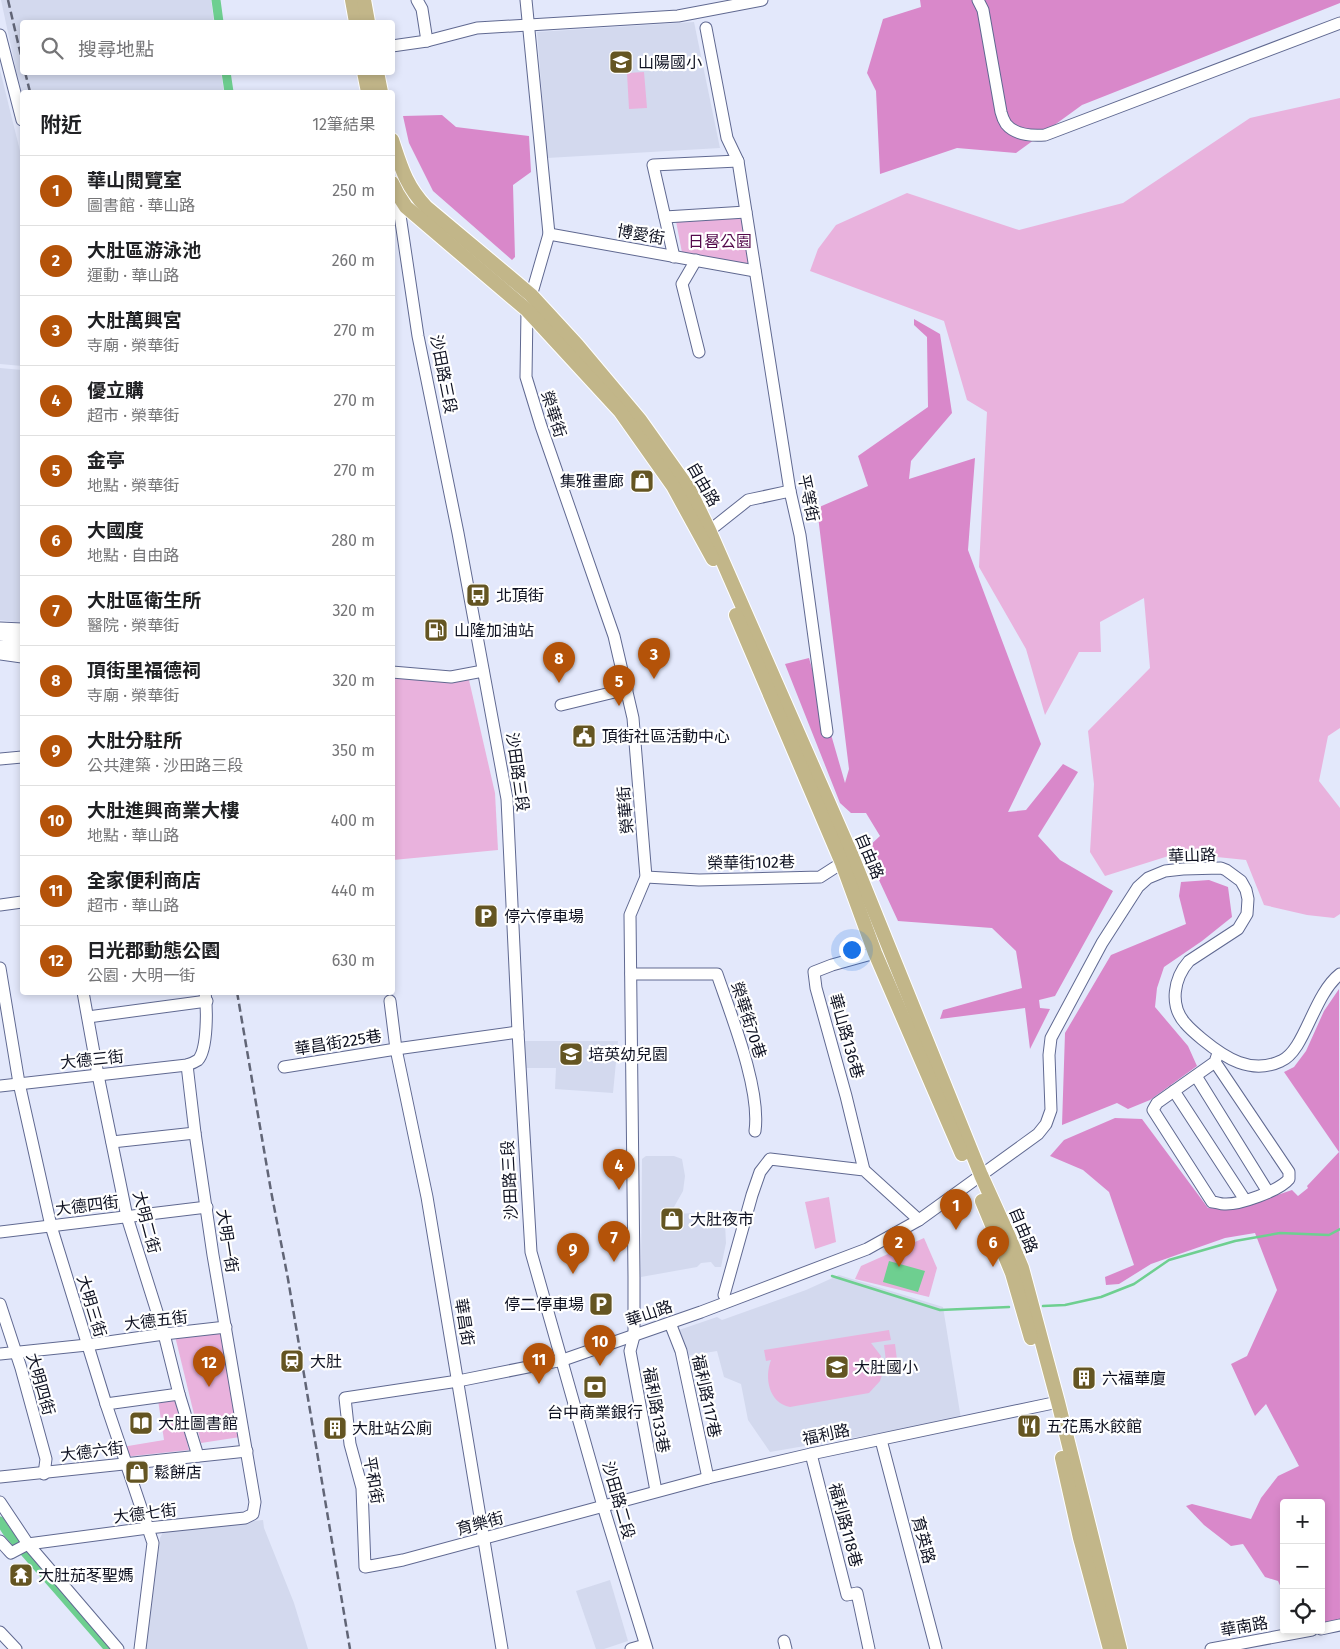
<!DOCTYPE html>
<html lang="zh-TW">
<head>
<meta charset="utf-8">
<style>
  :root { --surface:#fff; --page:#f2f2f2; --text:#202124; --muted:#757577; --line:#e0e0e0; --accent:#b45309 }
  body { margin:0; font-family:"Fira Sans","Noto Sans TC",sans-serif; background:var(--page); color:var(--text) }
  .controls { position:absolute; right:15px; bottom:15px; display:grid; overflow:hidden; border-radius:5px; box-shadow:0 2px 8px #0003 }
  .controls button { width:45px; height:45px; display:grid; place-items:center; padding:0; border:0; border-bottom:1px solid var(--line); background:var(--surface); color:var(--text); font:25px sans-serif }
  .you { position:absolute; left:851px; top:949px; width:18px; height:18px; margin:-12px; border:4px solid #fff; border-radius:50%; background:#1a73e8; box-shadow:0 0 0 8px #1a73e833 }
  .badge { display:grid; place-items:center; width:32px; height:32px; border-radius:50%; background:var(--accent); color:#fff; font-size:16px; font-weight:700 }
  .pin { position:absolute; translate:-50% -41px; filter:drop-shadow(0 1px 2px #0008) }
  .pin::after { content:''; position:absolute; top:26px; width:18px; height:15px; background:inherit; clip-path:polygon(0 0,100% 0,50% 100%) }
  .list { margin:0; padding:0; list-style:none }
  h2 { display:flex; justify-content:space-between; align-items:center; height:65px; margin:0; padding:0 20px; font-size:21px }
  h2 small { font-size:16px; font-weight:400; color:var(--muted) }
  .list li { display:grid; grid-template-columns:32px 1fr auto; gap:15px; align-items:center; box-sizing:border-box; height:70px; padding:0 20px; border-top:1px solid var(--line) }
  .list b { display:block; font-size:19px; white-space:nowrap }
  .list p { margin:0; font-size:16px; white-space:nowrap; color:var(--muted) }
  .list em { font-size:16px; font-style:normal; color:var(--muted) }
  .icon { flex:none; width:28px; height:28px; fill:none; stroke:currentColor; stroke-width:2; stroke-linecap:round; stroke-linejoin:round }
  .map { position:relative; flex:none; width:1340px; height:1649px; overflow:hidden }
  .search { position:absolute; background:var(--surface); box-shadow:0 2px 8px #0003; left:20px; top:20px; width:375px; height:55px; display:flex; align-items:center; gap:12px; box-sizing:border-box; padding:0 18px; border-radius:5px; color:var(--muted); font-size:19px }
  .panel { position:absolute; background:var(--surface); box-shadow:0 2px 8px #0003; left:20px; top:90px; width:375px; height:905px; border-radius:5px }
  .map>svg:first-child { display:block }
  .built { fill:#d3d9ee }
  .green { fill:#e9b2dd }
  .forest { fill:#d988ca }
  .water { fill:#6ecf90 }
  .lines { fill:none; stroke-linecap:round; stroke-linejoin:round }
  .stream { stroke:#6ecf90; stroke-width:2.5 }
  .canal { stroke:#6ecf90; stroke-width:9 }
  .minor-casing { stroke:#606991; stroke-width:13 }
  .major-casing { stroke:#fff; stroke-width:16 }
  .minor { stroke:#fff; stroke-width:11 }
  .major { stroke:#c2b689; stroke-width:14 }
  .rail { stroke:#616576; stroke-width:2.5; stroke-dasharray:8 4; stroke-linecap:butt }
  .labels { text-anchor:middle; stroke-width:4.5; stroke-linejoin:round; paint-order:stroke }
  .poi-label { font-size:16px; fill:#0e1121; stroke:#fff; text-anchor:start }
  .street-label { font-size:16px; fill:#0e1121; stroke:#fff }
  .park-label { font-size:16px; fill:#540a4c; stroke:#fff }
</style>
</head>
<body>
<div class="map">
<svg width="1340" height="1649" viewBox="0 0 1340 1649">
  <rect width="100%" height="100%" fill="#e3e8fb"/>
  <g class="built">
    <path d="M1,0H211L214,22H22V72L221,73L224,92H22V98Z"/>
    <path d="M694,22L720,148L547,158L537,32Z"/>
    <path d="M0,70L22,159V366L0,364Z"/>
    <path d="M0,368L22,370V623L0,620Z"/>
    <path d="M525,1041H618L613,1093L555,1089L556,1068H525Z"/>
    <path d="M646,1156H674L682,1159L685,1176L683,1191L670,1214L698,1213L706,1223L725,1224L726,1243L721,1267H715L711,1262L701,1263L697,1267L641,1277L642,1159Z"/>
    <path d="M839,1275L943,1307L961,1419L770,1452L748,1420L741,1384L724,1377L717,1351L686,1356L679,1330L717,1317L722,1320L806,1290Z"/>
    <path d="M263,1520L264,1528L294,1603L308,1649H146L160,1538L163,1532L167,1530Z"/>
    <path d="M610,1580L628,1641L604,1649H596L576,1591Z"/>
  </g>
  <g class="green">
    <path d="M644,72L647,108L629,109L627,73Z"/>
    <path d="M1340,98V728L1328,736L1319,781L1340,808V914L1334,918L1307,915L1264,905L1246,860L1178,853L1105,876L1090,852L1094,784L1088,731L1150,668L1144,598L1100,622L1101,652H1079L1045,715L1026,649L979,567L987,412L967,400L944,321L810,271L818,249L836,225L907,193L1019,230L1123,203L1250,118Z"/>
    <path d="M741,215L750,269L683,258L676,221Z"/>
    <path d="M392,675L469,680L495,793L498,850L393,860Z"/>
    <path d="M829,1197L836,1242L815,1249L805,1202Z"/>
    <path d="M924,1238L937,1268L929,1297L855,1279L861,1266Z"/>
    <path d="M221,1330L240,1437L201,1443L175,1336Z"/>
    <path d="M889,1330L891,1340L871,1343L881,1356L883,1372L880,1381L869,1393L790,1407C769,1403 764,1378 771,1360L766,1361L764,1350Z"/>
    <path d="M895,1344L898,1368L887,1369L884,1345Z"/>
    <path d="M175,1396L189,1450L124,1457L122,1447L164,1440L158,1400Z"/>
  </g>
  <g class="forest">
    <path d="M920,0H1340V3L1082,105L1016,153L957,148L880,174L876,91L867,73L883,19L921,7Z"/>
    <path d="M442,115L456,127L529,136L531,172L513,185L515,257L512,260L433,191L409,143L403,116Z"/>
    <path d="M914,319L940,334L952,413L911,461L909,479L975,458L968,550L1041,744L1008,812L1026,810L1063,764L1078,772L1038,836L1060,860L1113,891L1055,996L1039,1000L1040,1008L1050,1009L1030,1049L1025,1008L940,1019L943,1010L1022,988L1016,951L992,928L898,921L865,850L880,836L866,813H851L840,803L785,664L809,658L845,783L849,769L817,508L868,486L858,456L928,407L927,337L914,325Z"/>
    <path d="M1209,880L1228,887L1232,917L1202,941L1164,967L1157,988L1155,1007L1188,1046L1197,1066L1150,1100L1128,1109L1117,1103L1062,1125L1065,1033L1111,955L1186,924L1179,896L1181,882Z"/>
    <path d="M1339,989L1340,1620L1321,1623V1503H1284V1594L1278,1581L1265,1577L1243,1544L1231,1546L1204,1525L1186,1506L1192,1504L1251,1519L1261,1498L1278,1476L1299,1466L1266,1404L1255,1416L1231,1364L1247,1356L1277,1290L1255,1233L1225,1238L1151,1264L1119,1284L1106,1285L1105,1277L1134,1265L1109,1192L1083,1170L1050,1156L1064,1140L1115,1118L1142,1119L1208,1208L1236,1209L1292,1190L1298,1196L1308,1188L1307,1186L1339,1152L1284,1072L1294,1067L1306,1051L1324,1011Z"/>
  </g>
  <path class="water" d="M889,1261L925,1271L918,1292L883,1282Z"/>
  <g class="lines">
    <g class="stream">
      <path d="M832,1276L940,1310L1009,1307"/>
      <path d="M1043,1306L1065,1305L1101,1297L1134,1284L1169,1260L1235,1241L1280,1233L1329,1235L1340,1229"/>
    </g>
    <g class="canal">
      <path d="M216,0L219,22"/>
      <path d="M226,72L229,92"/>
      <path d="M0,1521L7,1532L109,1649"/>
    </g>
    <g class="minor-casing">
      <g id="minor">
        <path d="M417,0L422,9L427,41"/>
        <path d="M526,0L549,234L527,310L526,377L541,426L614,636L633,718L646,877L630,915L634,1277V1336L630,1351L656,1491"/>
        <path d="M978,0L983,10L1001,112C1002,116 1004,121 1006,124C1015,135 1032,136 1045,135L1340,23"/>
        <path d="M706,28L727,138L738,161L790,491L800,535L827,732"/>
        <path d="M0,35L22,120"/>
        <path d="M392,46L427,41L477,28L678,16L762,0"/>
        <path d="M397,195L418,336L458,533L507,799L518,1032L531,1252L603,1506L647,1649"/>
        <path d="M665,217L746,212"/>
        <path d="M549,234L755,271"/>
        <path d="M674,257L653,165L738,161"/>
        <path d="M696,260L682,284L699,352"/>
        <path d="M709,531L748,500L790,491"/>
        <path d="M0,628L22,629"/>
        <path d="M0,635L22,638"/>
        <path d="M0,646L22,647"/>
        <path d="M0,654L22,657"/>
        <path d="M392,672L451,677L483,671"/>
        <path d="M561,705L627,689"/>
        <path d="M0,759L22,757"/>
        <path d="M646,877L699,880L820,877L848,859"/>
        <path d="M0,905L22,902"/>
        <path d="M0,968L19,1083L51,1226L106,1404L153,1543L140,1649"/>
        <path d="M631,974H717C731,1015 761,1089 755,1131"/>
        <path d="M83,992L98,1075L127,1217L164,1334L179,1394L198,1456"/>
        <path d="M390,1001L396,1049L427,1197L502,1649"/>
        <path d="M88,1017L207,1001"/>
        <path d="M1215,1062L1289,1172V1179C1279,1191 1239,1205 1224,1204C1220,1204 1216,1202 1212,1202L1153,1110L1157,1103L1215,1062L1218,1053"/>
        <path d="M284,1067L396,1049L518,1032"/>
        <path d="M1196,1076L1268,1192"/>
        <path d="M0,1086L187,1065C190,1064 195,1062 198,1060C208,1049 207,1007 205,992"/>
        <path d="M1174,1091L1245,1200"/>
        <path d="M112,1142L195,1133"/>
        <path d="M864,1170L846,1096L816,988L814,972L832,965L875,953"/>
        <path d="M0,1232L207,1207"/>
        <path d="M724,1295L752,1195L760,1172L770,1159L864,1170L919,1220"/>
        <path d="M0,1304L21,1368L46,1459L44,1474"/>
        <path d="M670,1323L681,1351L708,1478"/>
        <path d="M0,1354L87,1345L164,1334L226,1327"/>
        <path d="M1058,1402L811,1454L708,1478L403,1560L365,1567L362,1488L350,1444L345,1398L458,1381L563,1360L701,1312L867,1249L919,1220L1038,1134L1046,1124L1051,1110L1049,1055L1051,1038L1102,943L1138,887L1148,878L1165,871L1183,869L1221,868L1226,870L1241,881L1246,890L1248,899L1247,914L1238,929L1189,961C1174,978 1169,1005 1185,1023C1190,1029 1196,1034 1202,1039C1225,1058 1251,1075 1281,1061C1305,1051 1313,995 1340,974"/>
        <path d="M106,1404L179,1394"/>
        <path d="M881,1440L936,1649"/>
        <path d="M811,1454L847,1595L857,1593L869,1649"/>
        <path d="M0,1477L247,1451"/>
        <path d="M0,1502L28,1544L118,1649"/>
        <path d="M0,1541L11,1553L28,1544L148,1528L245,1518L253,1514L255,1502L213,1255L195,1133L187,1065"/>
        <path d="M1321,1629L1340,1625"/>
        <path d="M0,1632L16,1649"/>
        <path d="M784,1641L786,1649"/>
        <path d="M631,1649L645,1645"/>
        <path d="M1211,1649L1312,1630"/>
      </g>
    </g>
    <g class="major-casing">
      <g id="major">
        <path d="M352,0L356,22"/>
        <path d="M364,0L368,22"/>
        <path d="M364,72L368,92"/>
        <path d="M377,72L381,92"/>
        <path d="M392,140C401,167 406,186 426,207L531,295L577,345L640,420L689,489L709,530L852,856L981,1175L1009,1237L1022,1268L1058,1402L1120,1649"/>
        <path d="M392,183L397,193L406,207L527,310L620,411L673,486L713,559"/>
        <path d="M736,615L842,863L875,953L962,1154"/>
        <path d="M982,1201L1012,1273L1031,1338"/>
        <path d="M1062,1458L1080,1538L1110,1649"/>
      </g>
    </g>
    <use href="#minor" class="minor"/>
    <use href="#major" class="major"/>
    <g class="rail">
      <path d="M8,0L22,60"/>
      <path d="M25,72L30,92"/>
      <path d="M237,992L271,1191L288,1279L350,1649"/>
    </g>
  </g>
  <defs>
    <g id="school-square" transform="scale(1.25)"><rect x="-9" y="-9" width="18" height="18" rx="4" fill="#645522" stroke="#fff"/><path d="M0-5L7-2L0 1L-7-2ZM-4 1L0 2.5L4 1V4Q0 6-4 4Z" fill="#fff"/></g>
    <g id="shop-square" transform="scale(1.25)"><rect x="-9" y="-9" width="18" height="18" rx="4" fill="#645522" stroke="#fff"/><path d="M-5-2.5h2.3a2.7 3.5 0 0 1 5.4 0H5L5.5 6h-11ZM-1.5-2.5h3a1.5 2.3 0 0 0-3 0Z" fill="#fff"/></g>
    <g id="bus-square" transform="scale(1.25)"><rect x="-9" y="-9" width="18" height="18" rx="4" fill="#645522" stroke="#fff"/><path d="M-5-6H5V4H4V6H2V4H-2V6H-4V4H-5ZM-3.5-4V0h7V-4ZM-3.5 1.2v1.5H-2V1.2ZM2 1.2v1.5H3.5V1.2Z" fill="#fff"/></g>
    <g id="fuel-square" transform="scale(1.25)"><rect x="-9" y="-9" width="18" height="18" rx="4" fill="#645522" stroke="#fff"/><path d="M-5.5-6h7V0h2V4h1.3V-2.5L3-4.5l.8-.8L6-3V5H2.5V1h-1V6h-7ZM-4.2-4.7v3.2H.2V-4.7Z" fill="#fff"/></g>
    <g id="civic-square" transform="scale(1.25)"><rect x="-9" y="-9" width="18" height="18" rx="4" fill="#645522" stroke="#fff"/><path d="M-.6-6.5H3V-4.5H.6V-3L4-1V1h2V6H-6V1h2V-1L-.6-3ZM-1.2 2.5V6h2.4V2.5Z" fill="#fff"/></g>
    <g id="parking-square" transform="scale(1.25)"><rect x="-9" y="-9" width="18" height="18" rx="4" fill="#645522" stroke="#fff"/><path d="M-3.5-5.5H1a3.5 3.5 0 0 1 0 7H-1V5.5H-3.5ZM-1-3.4V-.6H.8a1.4 1.4 0 0 0 0-2.8Z" fill="#fff"/></g>
    <g id="station-square" transform="scale(1.25)"><rect x="-9" y="-9" width="18" height="18" rx="4" fill="#645522" stroke="#fff"/><path d="M-3-6H3Q5-6 5-4V2Q5 4 3 4L4.5 6H3L1.5 4h-3L-3 6H-4.5L-3 4Q-5 4-5 2V-4Q-5-6-3-6ZM-3.5-4v3h7v-3ZM-3.5 1v1.5H-2V1ZM2 1v1.5H3.5V1Z" fill="#fff"/></g>
    <g id="building-square" transform="scale(1.25)"><rect x="-9" y="-9" width="18" height="18" rx="4" fill="#645522" stroke="#fff"/><path d="M-4-6H4V6H1V3H-1V6H-4ZM-2.5-4.3h1.7v1.8h-1.7ZM.8-4.3h1.7v1.8H.8ZM-2.5-1h1.7V.8h-1.7ZM.8-1h1.7V.8H.8Z" fill="#fff"/></g>
    <g id="bank-square" transform="scale(1.25)"><rect x="-9" y="-9" width="18" height="18" rx="4" fill="#645522" stroke="#fff"/><path d="M-6-4H6V4H-6ZM0-2.3a2.3 2.3 0 1 0 0 4.6a2.3 2.3 0 1 0 0-4.6Z" fill="#fff"/></g>
    <g id="library-square" transform="scale(1.25)"><rect x="-9" y="-9" width="18" height="18" rx="4" fill="#645522" stroke="#fff"/><path d="M-6-4Q-3-5.5-.7-3.5V5Q-3 3-6 4ZM6-4Q3-5.5 .7-3.5V5Q3 3 6 4Z" fill="#fff"/></g>
    <g id="restaurant-square" transform="scale(1.25)"><rect x="-9" y="-9" width="18" height="18" rx="4" fill="#645522" stroke="#fff"/><path d="M-5-6h1v4h1v-4h1v4h1v-4h1v5L-1.5 .5V6h-2V.5L-5-1ZM5-6V6H3V1.5H1.5Q1.5-4 5-6Z" fill="#fff"/></g>
    <g id="temple-square" transform="scale(1.25)"><rect x="-9" y="-9" width="18" height="18" rx="4" fill="#645522" stroke="#fff"/><path d="M0-6L5-2H3V0L6.5 2.5H4V6H1.5V3h-3V6H-4V2.5H-6.5L-3 0V-2H-5Z" fill="#fff"/></g>
  </defs>
  <g fill-rule="evenodd">
    <use href="#school-square" x="621" y="62"/>
    <use href="#shop-square" x="642" y="481"/>
    <use href="#bus-square" x="478" y="595"/>
    <use href="#fuel-square" x="436" y="630"/>
    <use href="#civic-square" x="584" y="736"/>
    <use href="#parking-square" x="486" y="916"/>
    <use href="#school-square" x="571" y="1054"/>
    <use href="#shop-square" x="672" y="1219"/>
    <use href="#parking-square" x="601" y="1304"/>
    <use href="#station-square" x="292" y="1361"/>
    <use href="#school-square" x="837" y="1367"/>
    <use href="#building-square" x="1084" y="1378"/>
    <use href="#bank-square" x="595" y="1387"/>
    <use href="#library-square" x="141" y="1423"/>
    <use href="#restaurant-square" x="1029" y="1426"/>
    <use href="#building-square" x="335" y="1428"/>
    <use href="#shop-square" x="137" y="1472"/>
    <use href="#temple-square" x="21" y="1575"/>
  </g>
  <g class="labels">
    <g class="poi-label">
      <text x="638" y="68">山陽國小</text>
      <text x="624" y="487" text-anchor="end">集雅畫廊</text>
      <text x="496" y="601">北頂街</text>
      <text x="454" y="636">山隆加油站</text>
      <text x="602" y="742">頂街社區活動中心</text>
      <text x="504" y="922">停六停車場</text>
      <text x="588" y="1060">培英幼兒園</text>
      <text x="690" y="1225">大肚夜市</text>
      <text x="584" y="1310" text-anchor="end">停二停車場</text>
      <text x="310" y="1367">大肚</text>
      <text x="854" y="1373">大肚國小</text>
      <text x="1102" y="1384">六福華廈</text>
      <text x="595" y="1418" text-anchor="middle">台中商業銀行</text>
      <text x="158" y="1429">大肚圖書館</text>
      <text x="1046" y="1432">五花馬水餃館</text>
      <text x="352" y="1434">大肚站公廁</text>
      <text x="154" y="1478">鬆餅店</text>
      <text x="38" y="1581">大肚茄苳聖媽</text>
    </g>
    <g class="street-label">
      <text transform="translate(641 234) rotate(10)" y="6">博愛街</text>
      <text transform="translate(444 374) rotate(79)" y="6">沙田路三段</text>
      <text transform="translate(554 414) rotate(72)" y="6">榮華街</text>
      <text transform="translate(704 484) rotate(60)" y="6">自由路</text>
      <text transform="translate(809 498) rotate(78)" y="6">平等街</text>
      <text transform="translate(518 772) rotate(82)" y="6">沙田路三段</text>
      <text transform="translate(625 810) rotate(-95)" y="6">榮華街</text>
      <text transform="translate(1192 855) rotate(-2)" y="6">華山路</text>
      <text transform="translate(870 856) rotate(67)" y="6">自由路</text>
      <text transform="translate(751 862) rotate(-1)" y="6">榮華街102巷</text>
      <text transform="translate(749 1020) rotate(72)" y="6">榮華街70巷</text>
      <text transform="translate(847 1036) rotate(74)" y="6">華山路136巷</text>
      <text transform="translate(338 1042) rotate(-9)" y="6">華昌街225巷</text>
      <text transform="translate(92 1059) rotate(-6)" y="6">大德三街</text>
      <text transform="translate(509 1180) rotate(-93)" y="6">沙田路三段</text>
      <text transform="translate(87 1205) rotate(-7)" y="6">大德四街</text>
      <text transform="translate(147 1222) rotate(75)" y="6">大明二街</text>
      <text transform="translate(1024 1230) rotate(67)" y="6">自由路</text>
      <text transform="translate(228 1241) rotate(81)" y="6">大明一街</text>
      <text transform="translate(92 1306) rotate(73)" y="6">大明三街</text>
      <text transform="translate(649 1313) rotate(-19)" y="6">華山路</text>
      <text transform="translate(156 1320) rotate(-7)" y="6">大德五街</text>
      <text transform="translate(465 1322) rotate(81)" y="6">華昌街</text>
      <text transform="translate(41 1384) rotate(74)" y="6">大明四街</text>
      <text transform="translate(707 1396) rotate(78)" y="6">福利路117巷</text>
      <text transform="translate(657 1410) rotate(80)" y="6">福利路133巷</text>
      <text transform="translate(826 1434) rotate(-12)" y="6">福利路</text>
      <text transform="translate(92 1451) rotate(-7)" y="6">大德六街</text>
      <text transform="translate(374 1480) rotate(80)" y="6">平和街</text>
      <text transform="translate(619 1500) rotate(74)" y="6">沙田路二段</text>
      <text transform="translate(145 1513) rotate(-7)" y="6">大德七街</text>
      <text transform="translate(480 1523) rotate(-15)" y="6">育樂街</text>
      <text transform="translate(846 1525) rotate(75)" y="6">福利路118巷</text>
      <text transform="translate(924 1540) rotate(75)" y="6">育英路</text>
      <text transform="translate(1244 1626) rotate(-10)" y="6">華南路</text>
    </g>
    <g class="park-label">
      <text x="720" y="247">日晷公園</text>
    </g>
  </g>
</svg>
<div class="controls">
<button>+</button>
<button>−</button>
<button><svg class="icon" aria-label="locate" viewBox="0 0 24 24"><circle cx="12" cy="12" r="6"/><path d="M12 2v4M12 18v4M2 12h4M18 12h4"/></svg></button>
</div>
<div class="you"></div>
<div class="pin badge" style="left:956px;top:1230px">1</div>
<div class="pin badge" style="left:899px;top:1267px">2</div>
<div class="pin badge" style="left:654px;top:679px">3</div>
<div class="pin badge" style="left:619px;top:1190px">4</div>
<div class="pin badge" style="left:619px;top:706px">5</div>
<div class="pin badge" style="left:993px;top:1267px">6</div>
<div class="pin badge" style="left:614px;top:1262px">7</div>
<div class="pin badge" style="left:559px;top:683px">8</div>
<div class="pin badge" style="left:573px;top:1274px">9</div>
<div class="pin badge" style="left:600px;top:1366px">10</div>
<div class="pin badge" style="left:539px;top:1384px">11</div>
<div class="pin badge" style="left:209px;top:1387px">12</div>
<div class="search"><svg class="icon" aria-label="search" viewBox="0 0 24 24"><circle cx="10" cy="10" r="6"/><path d="M15 15l6 6"/></svg>搜尋地點</div>
<section class="panel">
<h2>附近<small>12筆結果</small></h2>
<ul class="list">
<li><span class="badge">1</span><div><b>華山閱覽室</b><p>圖書館 · 華山路</p></div><em>250 m</em></li>
<li><span class="badge">2</span><div><b>大肚區游泳池</b><p>運動 · 華山路</p></div><em>260 m</em></li>
<li><span class="badge">3</span><div><b>大肚萬興宮</b><p>寺廟 · 榮華街</p></div><em>270 m</em></li>
<li><span class="badge">4</span><div><b>優立購</b><p>超市 · 榮華街</p></div><em>270 m</em></li>
<li><span class="badge">5</span><div><b>金亭</b><p>地點 · 榮華街</p></div><em>270 m</em></li>
<li><span class="badge">6</span><div><b>大國度</b><p>地點 · 自由路</p></div><em>280 m</em></li>
<li><span class="badge">7</span><div><b>大肚區衛生所</b><p>醫院 · 榮華街</p></div><em>320 m</em></li>
<li><span class="badge">8</span><div><b>頂街里福德祠</b><p>寺廟 · 榮華街</p></div><em>320 m</em></li>
<li><span class="badge">9</span><div><b>大肚分駐所</b><p>公共建築 · 沙田路三段</p></div><em>350 m</em></li>
<li><span class="badge">10</span><div><b>大肚進興商業大樓</b><p>地點 · 華山路</p></div><em>400 m</em></li>
<li><span class="badge">11</span><div><b>全家便利商店</b><p>超市 · 華山路</p></div><em>440 m</em></li>
<li><span class="badge">12</span><div><b>日光郡動態公園</b><p>公園 · 大明一街</p></div><em>630 m</em></li>
</ul>
</section>
</div>
</body>
</html>
